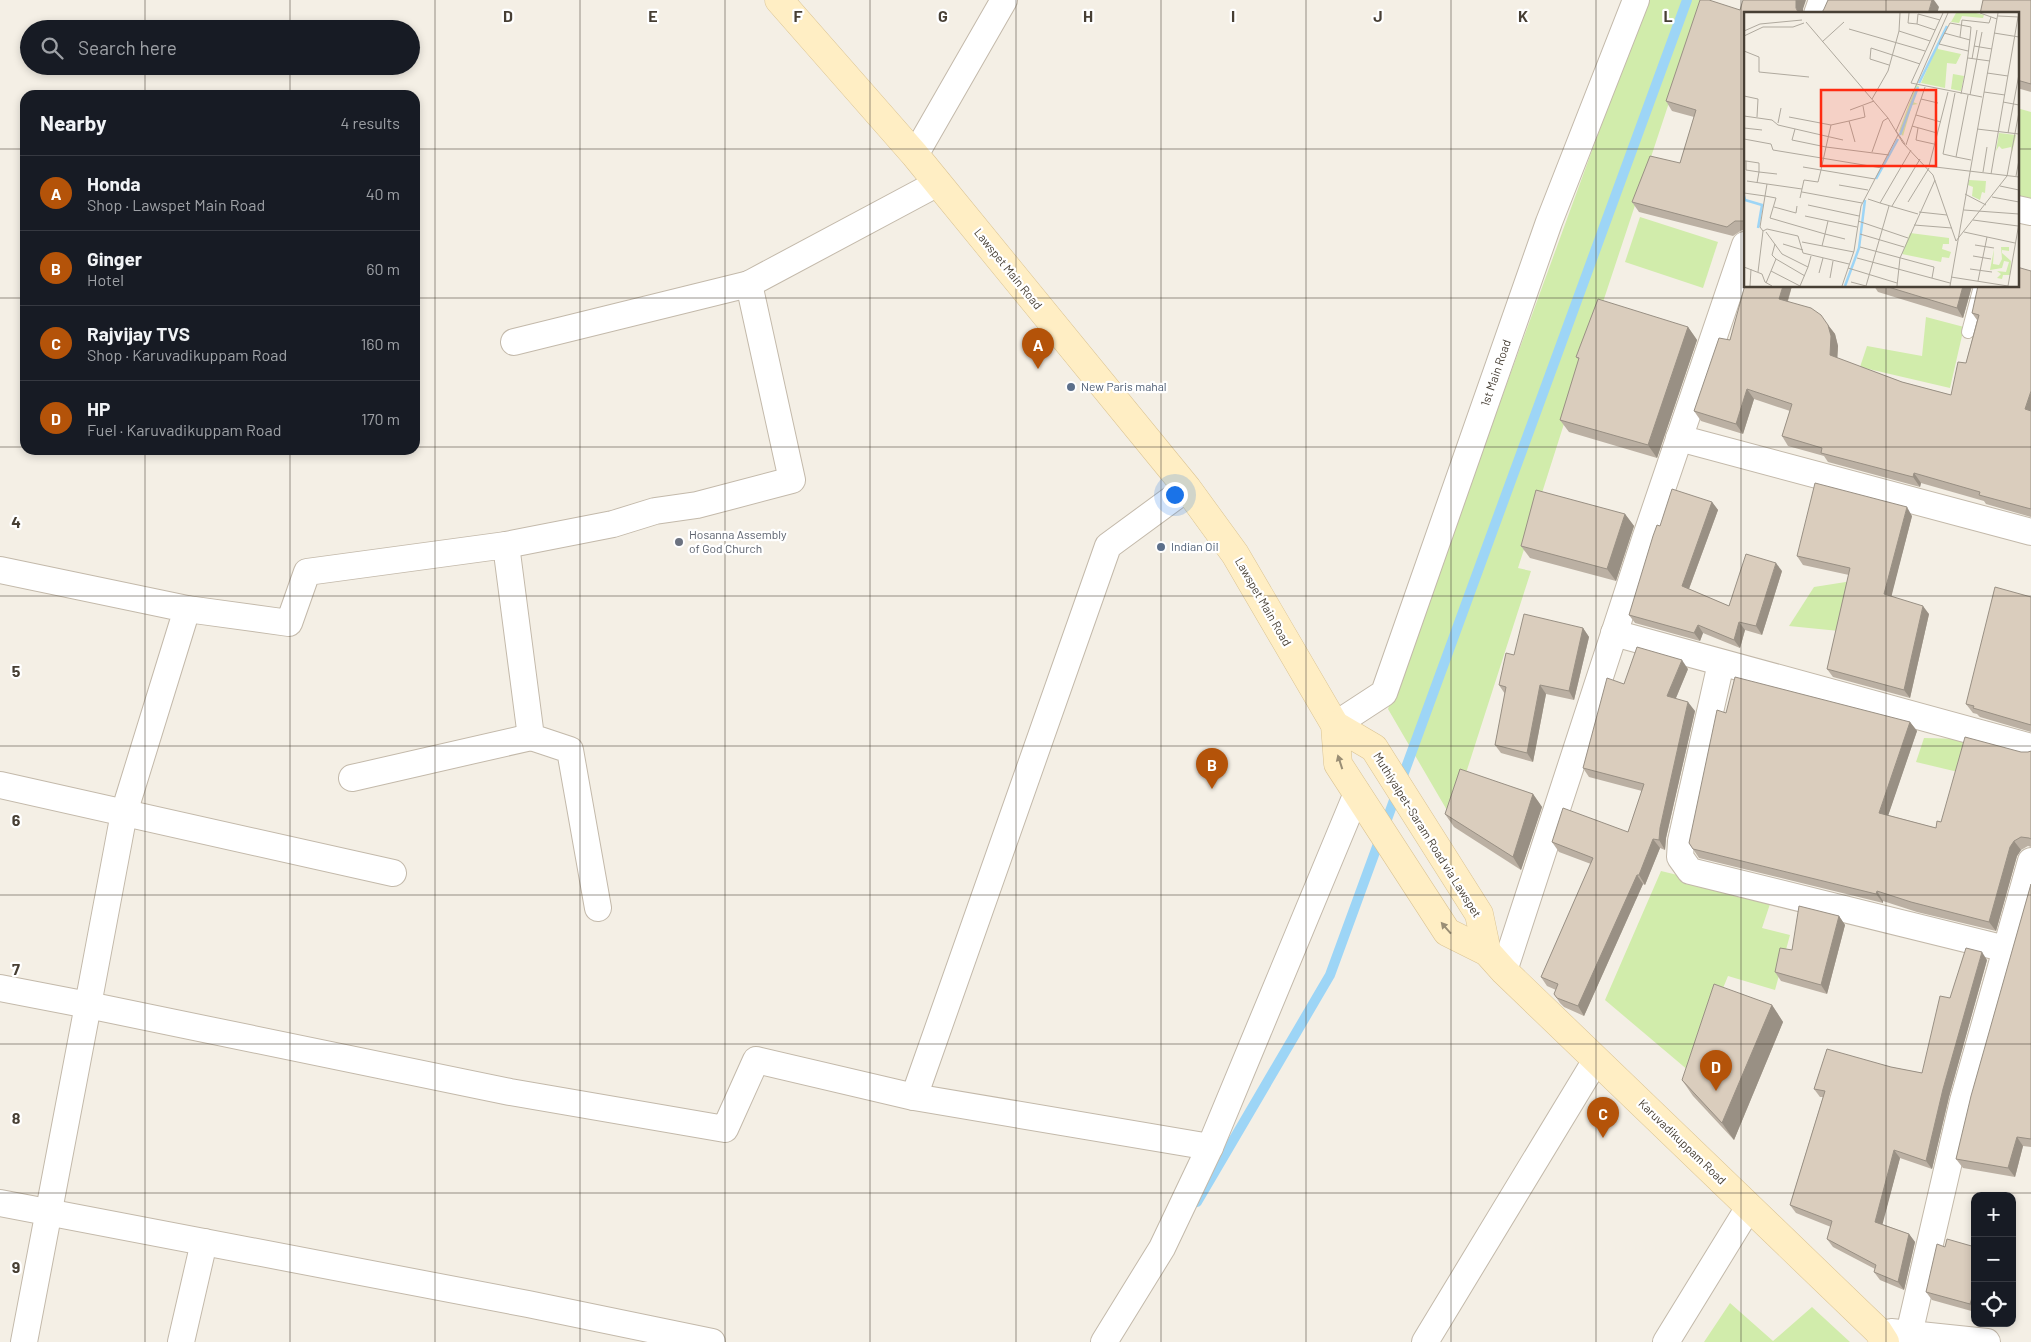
<!DOCTYPE html>
<html lang="en">
<head>
<meta charset="utf-8">
<style>
  :root { --surface:#171b24; --page:#242831; --text:#f1f3f6; --muted:#9ea1a6; --line:#363941; --accent:#b45309 }
  body { margin:0; font-family:Barlow,sans-serif; background:var(--page); color:var(--text) }
  .controls { position:absolute; right:15px; bottom:15px; display:grid; overflow:hidden; border-radius:10px; box-shadow:0 2px 8px #0003 }
  .controls button { width:45px; height:45px; display:grid; place-items:center; padding:0; border:0; border-bottom:1px solid var(--line); background:var(--surface); color:var(--text); font:25px sans-serif }
  .you { position:absolute; left:1174px; top:494px; width:18px; height:18px; margin:-12px; border:4px solid #fff; border-radius:50%; background:#1a73e8; box-shadow:0 0 0 8px #1a73e833 }
  .badge { display:grid; place-items:center; width:32px; height:32px; border-radius:50%; background:var(--accent); color:#fff; font-size:16px; font-weight:700 }
  .pin { position:absolute; translate:-50% -41px; filter:drop-shadow(0 1px 2px #0008) }
  .pin::after { content:''; position:absolute; top:26px; width:18px; height:15px; background:inherit; clip-path:polygon(0 0,100% 0,50% 100%) }
  .list { margin:0; padding:0; list-style:none }
  h2 { display:flex; justify-content:space-between; align-items:center; height:65px; margin:0; padding:0 20px; font-size:21px }
  h2 small { font-size:16px; font-weight:400; color:var(--muted) }
  .list li { display:grid; grid-template-columns:32px 1fr auto; gap:15px; align-items:center; box-sizing:border-box; height:75px; padding:0 20px; border-top:1px solid var(--line) }
  .list b { display:block; font-size:19px; white-space:nowrap }
  .list p { margin:0; font-size:16px; white-space:nowrap; color:var(--muted) }
  .list em { font-size:16px; font-style:normal; color:var(--muted) }
  .icon { flex:none; width:28px; height:28px; fill:none; stroke:currentColor; stroke-width:2; stroke-linecap:round; stroke-linejoin:round }
  .map { position:relative; flex:none; width:2031px; height:1342px; overflow:hidden }
  .search { position:absolute; background:var(--surface); box-shadow:0 2px 8px #0003; left:20px; top:20px; width:400px; height:55px; display:flex; align-items:center; gap:12px; box-sizing:border-box; padding:0 18px; border-radius:28px; color:var(--muted); font-size:19px }
  .panel { position:absolute; background:var(--surface); box-shadow:0 2px 8px #0003; left:20px; top:90px; width:400px; height:365px; border-radius:15px }
  .map>svg:first-child { display:block }
  .green { fill:#d1ecab }
  .lines { fill:none; stroke-linecap:round; stroke-linejoin:round }
  .stream { stroke:#9dd5f6; stroke-width:10 }
  .lane-casing { stroke:#c3b9aa; stroke-width:14 }
  .street-casing { stroke:#c3b9aa; stroke-width:28 }
  .secondary-casing { stroke:#dbc493; stroke-width:29 }
  .lane { stroke:#fff; stroke-width:12 }
  .street { stroke:#fff; stroke-width:26 }
  .secondary { stroke:#ffeec4; stroke-width:28 }
  .wall { fill:#bbb0a3 }
  .shaded-wall { fill:#999084 }
  .building { fill:#dacdbd; stroke:#999084 }
  .oneway { fill:#9a8e75 }
  .grid { fill:none; stroke:#473f34; stroke-width:1; stroke-opacity:0.55 }
  .service-dot { fill:#5c6f8a; stroke:#fff; stroke-width:2 }
  .worship-dot { fill:#6b7280; stroke:#fff; stroke-width:2 }
  .labels { text-anchor:middle; stroke-width:4.5; stroke-linejoin:round; paint-order:stroke }
  .street-label { font-size:12px; fill:#473f34; stroke:#fff }
  .service-label { font-size:12px; fill:#4e5e75; stroke:#fff; text-anchor:start }
  .worship-label { font-size:12px; fill:#5b616d; stroke:#fff; text-anchor:start }
  .inset-river { fill:none; stroke:#9dd5f6; stroke-width:2.5 }
  .inset-road { fill:none; stroke:#afa99e; stroke-width:1 }
  .view { fill:#ff2b11; fill-opacity:0.15; stroke:#ff2b11; stroke-width:2.5 }
  .inset-edge { fill:none; stroke:#473f34; stroke-width:2.5 }
  .grid-label { font-size:16px; text-anchor:middle; font-weight:bold; fill:#473f34; stroke:#fff; stroke-width:4.5; stroke-linejoin:round; paint-order:stroke }
</style>
</head>
<body>
<div class="map">
<svg width="2031" height="1342" viewBox="0 0 2031 1342">
  <rect width="100%" height="100%" fill="#f4efe5"/>
  <g class="green">
    <path d="M1647,0H1703L1600,311L1518,568L1531,571L1466,773L1448,812L1388,709Z"/>
    <path d="M2017,108L2031,112V209L2017,206Z"/>
    <path d="M1640,217L1718,242L1703,288L1625,262Z"/>
    <path d="M1926,317L1964,327L1950,388L1860,367L1867,346L1922,356Z"/>
    <path d="M1852,581L1839,631L1789,626L1814,587Z"/>
    <path d="M1924,738L1965,739L1958,772L1916,762Z"/>
    <path d="M1661,871L1772,898L1762,928L1790,935L1775,990L1728,976L1689,1071L1605,1000Z"/>
    <path d="M1730,1303L1773,1341L1812,1307L1850,1342H1704Z"/>
  </g>
  <g class="lines">
    <path class="stream" d="M1197,1202L1330,975L1687,0"/>
    <g class="lane-casing">
      <path id="lane" d="M1968,332L1980,286"/>
    </g>
    <g class="street-casing">
      <g id="street">
        <path d="M1817,14L1822,0"/>
        <path d="M915,155L1004,0"/>
        <path d="M2017,209L2031,212"/>
        <path d="M514,342L749,284L938,183"/>
        <path d="M1679,438L2031,532"/>
        <path d="M506,545L613,524L655,511L697,505L792,480L749,284"/>
        <path d="M0,570L187,609L124,813L88,1005L0,988"/>
        <path d="M187,609L289,623L307,572L506,545L531,737L570,750L598,908"/>
        <path d="M1614,633L2031,747"/>
        <path d="M1721,663L1681,841L1680,857L1690,871L2006,949"/>
        <path d="M1335,725L1384,693L1549,222L1636,0"/>
        <path d="M352,778L531,737"/>
        <path d="M0,785L393,873"/>
        <path d="M1504,971L1645,539L1745,245"/>
        <path d="M914,1097L1108,546L1187,488"/>
        <path d="M0,1203L528,1304L712,1342"/>
        <path d="M1891,1332L1987,1342"/>
        <path d="M1909,1334L1963,1101L2031,861"/>
        <path d="M24,1342L88,1005L510,1092L725,1129L756,1060L914,1097L1210,1147"/>
        <path d="M181,1342L204,1242"/>
        <path d="M1104,1342L1162,1248L1210,1147L1357,793"/>
        <path d="M1425,1342L1596,1060"/>
        <path d="M1666,1342L1749,1207"/>
      </g>
    </g>
    <g class="secondary-casing">
      <g id="secondary">
        <path d="M779,0L915,155L1187,488L1235,554L1335,725L1338,764L1447,932L1487,952L1504,971L1878,1331L1885,1342"/>
        <path d="M1335,725L1374,748L1479,914L1487,952"/>
      </g>
    </g>
    <use href="#lane" class="lane"/>
    <use href="#street" class="street"/>
    <use href="#secondary" class="secondary"/>
  </g>
  <g class="wall">
    <path d="M2031,0V92L2017,88V14Z"/>
    <path d="M1803,9V14H1745V231L1742,230L1733,236L1639,212L1632,202L1680,163L1694,117L1672,111L1666,101L1740,10Z"/>
    <path d="M2031,271V517L1986,504L1984,501L1921,483L1920,487L1828,462L1824,456L1788,446L1782,436L1790,411L1754,399L1743,434L1701,421L1694,411L1730,340L1745,286H1792L1788,301L1828,325L1835,334L1838,346L1837,358L1902,382L1951,395L1966,363L1977,320L1972,313Z"/>
    <path d="M1874,286H1972L1963,318L1878,292Z"/>
    <path d="M1688,327L1697,340L1657,458L1569,432L1560,420L1579,360L1576,357Z"/>
    <path d="M1712,502L1718,510L1689,589L1729,606L1782,571L1762,635L1745,630L1740,648L1703,633L1700,641L1635,623L1629,615L1660,526Z"/>
    <path d="M1625,514L1634,526L1616,581L1530,558L1521,546Z"/>
    <path d="M1912,516L1891,596L1929,614L1910,698L1833,677L1827,669L1849,575L1803,565L1797,556Z"/>
    <path d="M2031,597V732L1980,717L1977,714L1973,713L1966,704Z"/>
    <path d="M1583,628L1589,637L1574,700L1546,694L1533,762L1501,753L1495,745L1505,694L1499,685L1514,655Z"/>
    <path d="M1688,669L1676,698L1695,711L1666,838L1665,850L1660,848L1645,885L1643,884L1584,1016L1564,1007L1560,1003L1554,994L1556,990L1547,986L1541,977L1591,864L1559,852L1552,842L1628,832L1642,791L1589,777L1583,768Z"/>
    <path d="M1726,713L1910,722L1917,731L1888,815L1936,828L1941,822L2021,752H2028L2031,751V847L2028,846L2021,850L2017,856L1996,931L1917,912L1883,901V903L1699,858L1689,843Z"/>
    <path d="M1533,794L1542,807L1521,870L1454,827L1445,814Z"/>
    <path d="M2031,884V1147L2023,1146L2015,1177L1963,1168L1956,1159Z"/>
    <path d="M1839,916L1845,925L1827,994L1781,981L1775,972L1792,950Z"/>
    <path d="M1987,960L1949,1097L1932,1169L1900,1158L1882,1224L1909,1234L1915,1242L1904,1290L1880,1280L1874,1272L1875,1269L1833,1247L1827,1239L1831,1227L1796,1213L1790,1205L1823,1097H1820L1814,1089L1891,1067L1922,1073L1950,998Z"/>
    <path d="M1772,1005L1783,1022L1734,1140L1693,1096L1682,1080Z"/>
    <path d="M1945,1247H1975V1312L1932,1300L1926,1292Z"/>
  </g>
  <g class="shaded-wall">
    <path d="M1796,0H1806L1803,9V14H1799L1796,8Z"/>
    <path d="M1932,0H1934L1939,7L1937,14H1928Z"/>
    <path d="M1783,286H1792L1785,309L1779,299Z"/>
    <path d="M1963,286H1972L1963,318L1957,308Z"/>
    <path d="M1828,325L1835,334L1838,346L1837,365L1830,355Z"/>
    <path d="M1688,327L1697,340L1657,458L1648,445Z"/>
    <path d="M1747,389L1754,399L1743,434L1736,424Z"/>
    <path d="M2031,391V419L2025,409Z"/>
    <path d="M1914,473L1921,483L1920,487L1913,477Z"/>
    <path d="M1712,502L1718,510L1687,594L1682,586Z"/>
    <path d="M1907,507L1912,516L1890,602L1884,594Z"/>
    <path d="M1625,514L1634,526L1616,581L1607,569Z"/>
    <path d="M1776,563L1782,571L1762,635L1756,626Z"/>
    <path d="M1923,606L1929,614L1910,698L1904,690Z"/>
    <path d="M1739,622L1745,630L1740,648L1734,640Z"/>
    <path d="M1698,625L1703,633L1700,641L1694,633Z"/>
    <path d="M1583,628L1589,637L1574,700L1569,691Z"/>
    <path d="M1682,660L1688,669L1673,705L1667,696Z"/>
    <path d="M1540,685L1546,694L1533,762L1527,753Z"/>
    <path d="M1688,702L1695,711L1666,838L1665,850L1659,840L1660,828Z"/>
    <path d="M1910,722L1917,731L1886,822L1879,813Z"/>
    <path d="M1533,794L1542,807L1521,870L1513,857Z"/>
    <path d="M1653,839L1660,848L1645,885L1639,875Z"/>
    <path d="M2014,841L2021,850L2017,856L1996,931L1989,922L2010,847Z"/>
    <path d="M1637,875L1643,884L1584,1016L1578,1006Z"/>
    <path d="M1877,891L1883,901V903L1876,894Z"/>
    <path d="M1839,916L1845,925L1827,994L1821,985Z"/>
    <path d="M1982,952L1987,960L1949,1097L1932,1169L1926,1161L1943,1089Z"/>
    <path d="M1772,1005L1783,1022L1734,1140L1722,1123Z"/>
    <path d="M2017,1137L2023,1146L2015,1177L2008,1168Z"/>
    <path d="M1894,1150L1900,1158L1881,1230L1875,1222Z"/>
    <path d="M1909,1234L1915,1242L1904,1290L1898,1282Z"/>
    <path d="M1975,1288V1311L1970,1304Z"/>
  </g>
  <g class="building">
    <path d="M1700,0H1709L1740,10L1743,0H1796V8L1799,14H1745V222L1743,221H1735L1727,227L1632,202L1650,156L1680,163L1696,110L1666,101Z"/>
    <path d="M1828,0H1932L1928,14H1821L1824,9Z"/>
    <path d="M1983,0H2031V84L2017,80V14H1980Z"/>
    <path d="M2017,267L2031,271V391L2025,409L2031,411V509L1979,495L1980,492L1914,473L1913,477L1821,453L1822,448L1782,436L1792,404L1747,389L1736,424L1694,411L1719,338L1730,340L1745,285V286H1783L1779,299L1811,308L1821,315L1828,325L1831,336L1830,355L1902,382L1951,395L1958,362L1966,363L1979,315L1972,313L1978,286H2017Z"/>
    <path d="M1885,286H1963L1957,308Z"/>
    <path d="M1598,299L1688,327L1648,445L1560,420L1579,358L1576,357Z"/>
    <path d="M1815,483L1907,507L1884,594L1923,606L1904,690L1827,669L1850,568L1797,556Z"/>
    <path d="M1672,489L1712,502L1682,586L1729,606L1746,554L1776,563L1756,626L1739,622L1734,640L1698,625L1694,633L1629,615L1653,536L1657,525L1660,526Z"/>
    <path d="M1536,490L1625,514L1607,569L1521,546Z"/>
    <path d="M1995,587L2031,597V725L1973,708L1974,706L1966,704Z"/>
    <path d="M1524,614L1583,628L1569,691L1540,685L1527,753L1495,745L1506,687L1499,685L1506,653L1514,655Z"/>
    <path d="M1637,647L1682,660L1667,696L1688,702L1660,828L1659,840L1653,839L1639,875H1637L1578,1006L1557,998L1554,994L1558,984L1541,977L1593,858L1552,842L1563,808L1628,832L1644,784L1583,768L1607,678L1624,684Z"/>
    <path d="M1735,677L1910,722L1879,813L1936,828L1937,821L1941,822L1965,737L2021,752H2028L2031,751V839L2029,838L2021,837L2014,841L2010,847L1989,922L1911,902L1877,891L1876,894L1693,849L1689,843L1717,710L1726,713Z"/>
    <path d="M1460,769L1533,794L1513,857L1445,814Z"/>
    <path d="M2031,884V1139L2017,1137L2008,1168L1956,1159L1971,1096Z"/>
    <path d="M1799,906L1839,916L1821,985L1775,972L1780,948L1792,950Z"/>
    <path d="M1966,948L1982,952L1943,1089L1926,1161L1894,1150L1875,1222L1909,1234L1898,1282L1874,1272L1876,1265L1827,1239L1832,1221L1790,1205L1825,1091L1814,1089L1827,1049L1891,1067L1922,1073L1940,996L1950,998Z"/>
    <path d="M1714,984L1772,1005L1722,1123L1682,1080Z"/>
    <path d="M1947,1239L1975,1247V1288L1970,1304L1926,1292L1937,1244L1945,1247Z"/>
  </g>
  <defs><path id="oneway-solid" d="M-6-.8H1V-3.2L6.5 0L1 3.2V.8H-6Z" transform="scale(1.25)"/></defs>
  <g class="oneway">
    <use href="#oneway-solid" transform="translate(1340 762) rotate(-108)"/>
    <use href="#oneway-solid" transform="translate(1446 928) rotate(-131)"/>
  </g>
  <path class="grid" d="M145,0V29M290,0V29M435,0V1342M580,0V1342M725,0V1342M870,0V1342M1016,0V1342M1161,0V1342M1306,0V1342M1451,0V1342M1596,0V1342M1741,0V1342M1886,0V14M145,66V95M290,66V95M0,149H25M415,149H1745M2017,149H2031M1886,286V1342M0,298H25M415,298H2031M0,447H25M415,447H2031M145,450V1342M290,450V1342M0,596H2031M0,746H2031M0,895H2031M0,1044H2031M0,1193H2031"/>
  <g class="service-dot">
    <circle cx="1071" cy="387" r="5"/>
    <circle cx="1161" cy="547" r="5"/>
  </g>
  <circle class="worship-dot" cx="679" cy="542" r="5"/>
  <g class="labels">
    <g class="street-label">
      <text transform="translate(1008 269) rotate(51)" y="4">Lawspet Main Road</text>
      <text transform="translate(1496 373) rotate(-71)" y="4">1st Main Road</text>
      <text transform="translate(1263 602) rotate(60)" y="4">Lawspet Main Road</text>
      <text transform="translate(1427 835) rotate(58)" y="4">Muthiyalpet–Saram Road via Lawspet</text>
      <text transform="translate(1682 1142) rotate(44)" y="4">Karuvadikuppam Road</text>
    </g>
    <g class="service-label">
      <text x="1081" y="391">New Paris mahal</text>
      <text x="1171" y="551">Indian Oil</text>
    </g>
    <g class="worship-label">
      <text x="689" y="539">Hosanna Assembly<tspan x="689" dy="14">of God Church</tspan></text>
    </g>
  </g>
  <g transform="translate(1744 12)">
    <rect width="275" height="275" fill="#f4efe5"/>
    <path d="M212,1H232L240,3L239,6L218,4L215,11L207,10ZM194,33V37L217,42L212,52L203,51L201,76L177,71ZM209,62L220,64L217,79L207,77ZM172,73L175,74L169,90L174,92L168,93L159,124L155,119ZM255,121L272,123L268,140L267,135L258,137L255,134L252,139ZM225,168L242,169L241,181L238,180L236,188L228,184L229,175L224,173ZM166,221L205,226V232H199L198,237L207,240L205,246L198,245L197,250L158,242ZM257,235H265V239L258,238V241L267,249L266,263H259L258,267L253,266L257,262L253,259L262,260L265,250L260,249L258,256L246,258L250,237L249,252L255,253L258,247Z" fill="#d1ecab"/>
    <path class="inset-river" d="M175,71L203,14M156,123L174,75M132,167L154,127M0,184L1,188L18,193L14,216M101,274L115,236L121,188"/>
    <path class="inset-road" d="M165,1L164,11L173,12M199,1L167,71L238,85M236,1L253,7M254,4L275,5M62,10L144,106L159,131L189,163L212,229L263,164L275,100M105,17L181,39M191,18L173,12L174,2L196,8M0,19L16,12L58,8M155,19L186,29M200,21L226,28M250,21L275,25M0,24L19,15H49L60,11M216,25L218,8L245,11L247,5M78,30L100,10M230,34L248,37M0,39L15,45V60L65,65M224,46L246,49M228,47L233,18M145,53L126,47L127,36L176,52M243,61L264,64M240,80L261,83M211,81L199,142L212,145M217,82L221,62L224,43L226,26L227,15L206,11L195,32L224,39M224,83L212,145L227,148M226,83L238,20M0,84L14,87L13,105M128,87L144,59L155,19L156,1M177,87L194,91M259,90L275,93M106,98L130,89M172,103L197,110M0,104L28,108L34,113L99,128M45,105L87,113L82,135L48,128L51,117M105,109L121,105L119,94M34,111L37,96M87,113L105,109L111,130M168,114L193,121M0,116L18,118M174,116L172,128L190,132M233,117L275,122M152,119L204,1M152,119L161,132M264,121L275,62M0,127L27,132L29,138L138,156M162,133L181,75M128,140L139,109L144,106M0,149H2L15,151V160L2,158V149M183,154L275,165M185,154L204,80M59,155L77,158L82,135L145,143M239,160L243,135M247,162L274,5M272,164L275,148M131,167L154,123M3,169L23,172M13,171L15,160L33,162M95,173L124,178M256,174L275,178M58,177L60,168L74,170L77,158L131,167L117,194L110,239L98,274M58,180L118,191M0,181L21,184L16,215L19,219M221,182L242,193M248,185L275,190M56,186L58,177L23,172L21,184L32,186L26,206L81,222L84,209M124,187L136,191L167,138M164,190L185,156M136,191L174,202M64,193L115,204M148,194L176,147M30,195L52,201L53,194M220,198L275,202M175,200L203,203M61,204L113,215M229,208L274,214M114,209L164,226M170,213L208,216M22,220L38,242L64,255L67,244M220,220L271,231M116,222L160,235M58,230L110,240M39,232L59,238M231,233L250,236M78,234L81,222L101,227M116,235L190,255L188,266M229,244L247,247M113,246L206,271M32,247L61,264M0,255L18,262L21,270L28,274M104,256L153,271M226,257L248,260M27,259L56,274M14,260L19,219L23,217L54,224L59,241L105,252M75,261L79,246M207,265L264,274M86,266L89,249M234,269L243,225M107,270L122,274M22,271L32,247L28,243L31,232M6,274L7,257M56,274L64,255M122,274L145,194M153,274L156,246L191,168M206,274L254,1M264,274L275,211"/>
    <path class="view" d="M77,78H192V154H77Z"/>
    <rect width="275" height="275" class="inset-edge"/>
  </g>
  <g class="grid-label">
    <text x="508" y="22">D</text>
    <text x="653" y="22">E</text>
    <text x="798" y="22">F</text>
    <text x="943" y="22">G</text>
    <text x="1088" y="22">H</text>
    <text x="1233" y="22">I</text>
    <text x="1378" y="22">J</text>
    <text x="1523" y="22">K</text>
    <text x="1668" y="22">L</text>
    <text x="16" y="528">4</text>
    <text x="16" y="677">5</text>
    <text x="16" y="826">6</text>
    <text x="16" y="975">7</text>
    <text x="16" y="1124">8</text>
    <text x="16" y="1273">9</text>
  </g>
</svg>
<div class="controls">
<button>+</button>
<button>−</button>
<button><svg class="icon" aria-label="locate" viewBox="0 0 24 24"><circle cx="12" cy="12" r="6"/><path d="M12 2v4M12 18v4M2 12h4M18 12h4"/></svg></button>
</div>
<div class="you"></div>
<div class="pin badge" style="left:1038px;top:369px">A</div>
<div class="pin badge" style="left:1212px;top:789px">B</div>
<div class="pin badge" style="left:1603px;top:1138px">C</div>
<div class="pin badge" style="left:1716px;top:1091px">D</div>
<div class="search"><svg class="icon" aria-label="search" viewBox="0 0 24 24"><circle cx="10" cy="10" r="6"/><path d="M15 15l6 6"/></svg>Search here</div>
<section class="panel">
<h2>Nearby<small>4 results</small></h2>
<ul class="list">
<li><span class="badge">A</span><div><b>Honda</b><p>Shop · Lawspet Main Road</p></div><em>40 m</em></li>
<li><span class="badge">B</span><div><b>Ginger</b><p>Hotel</p></div><em>60 m</em></li>
<li><span class="badge">C</span><div><b>Rajvijay TVS</b><p>Shop · Karuvadikuppam Road</p></div><em>160 m</em></li>
<li><span class="badge">D</span><div><b>HP</b><p>Fuel · Karuvadikuppam Road</p></div><em>170 m</em></li>
</ul>
</section>
</div>
</body>
</html>
